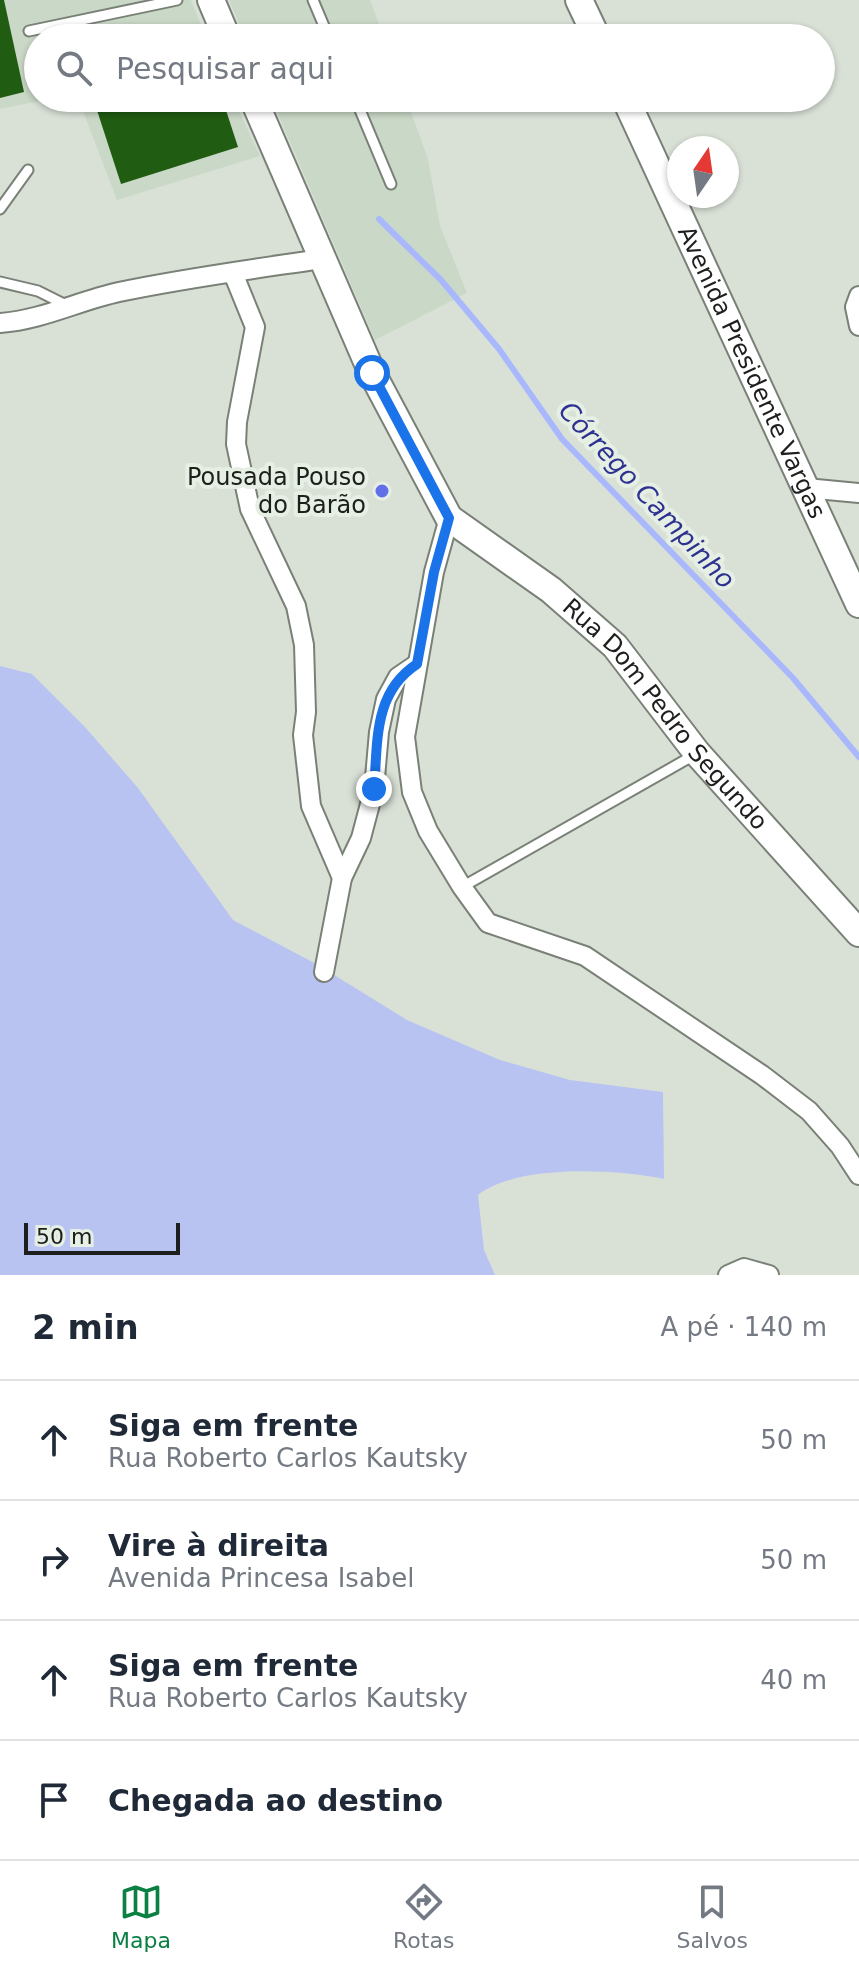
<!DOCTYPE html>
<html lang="pt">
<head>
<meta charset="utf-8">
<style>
  :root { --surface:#fff; --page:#f6f6f7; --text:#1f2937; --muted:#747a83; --line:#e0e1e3; --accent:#0b8043 }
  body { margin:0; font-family:"DejaVu Sans",sans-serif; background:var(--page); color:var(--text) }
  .compass { position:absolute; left:667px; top:136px; width:72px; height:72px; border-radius:50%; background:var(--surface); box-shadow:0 2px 6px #0004; rotate:13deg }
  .scale { position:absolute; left:24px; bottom:20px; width:156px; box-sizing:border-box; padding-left:8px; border:4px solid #1c1f1b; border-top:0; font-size:22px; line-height:28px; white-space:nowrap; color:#1c1f1b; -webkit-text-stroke:6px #e6efe4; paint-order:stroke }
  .stop { position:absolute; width:24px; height:24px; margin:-18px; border:6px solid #1a73e8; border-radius:50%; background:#fff }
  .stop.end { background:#1a73e8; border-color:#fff; box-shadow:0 2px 8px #0008 }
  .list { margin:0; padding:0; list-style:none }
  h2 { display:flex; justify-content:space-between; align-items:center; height:104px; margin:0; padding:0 32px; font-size:34px }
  h2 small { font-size:26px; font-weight:400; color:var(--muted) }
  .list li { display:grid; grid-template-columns:52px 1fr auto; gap:24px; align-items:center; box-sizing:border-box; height:120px; padding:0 32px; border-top:2px solid var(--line) }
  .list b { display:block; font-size:30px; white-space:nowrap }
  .list p { margin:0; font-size:26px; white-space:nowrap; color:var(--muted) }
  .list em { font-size:26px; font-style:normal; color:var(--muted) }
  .icon { flex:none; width:44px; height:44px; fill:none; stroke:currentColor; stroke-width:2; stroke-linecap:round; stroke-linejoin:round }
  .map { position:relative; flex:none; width:859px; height:1275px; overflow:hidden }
  .search { position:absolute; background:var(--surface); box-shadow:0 2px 6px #0004; left:24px; right:24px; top:24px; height:88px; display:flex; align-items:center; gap:20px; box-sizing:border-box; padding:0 28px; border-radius:44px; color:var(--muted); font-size:30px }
  .sheet { height:584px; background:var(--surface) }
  nav { display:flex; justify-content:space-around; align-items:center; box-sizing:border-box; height:112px; border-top:2px solid var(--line); background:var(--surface); font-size:22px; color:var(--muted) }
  nav a { display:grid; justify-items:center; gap:4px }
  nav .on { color:var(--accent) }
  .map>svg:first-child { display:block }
  .built { fill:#cad8c7 }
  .green { fill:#b8c3f2 }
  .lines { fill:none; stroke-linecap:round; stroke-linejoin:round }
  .stream { stroke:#a9b8fc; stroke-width:6 }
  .building { fill:#205c11 }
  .lane-casing { stroke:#798177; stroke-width:13 }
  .street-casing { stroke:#798177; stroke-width:22 }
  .secondary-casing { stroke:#798177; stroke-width:30 }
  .lane { stroke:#fff; stroke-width:9 }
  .street { stroke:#fff; stroke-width:18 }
  .secondary { stroke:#fff; stroke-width:26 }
  .route { stroke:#1a73e8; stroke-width:10 }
  .poi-dot { fill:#6170e8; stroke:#e6efe4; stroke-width:3 }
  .labels { text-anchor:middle; stroke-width:8; stroke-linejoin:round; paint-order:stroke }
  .street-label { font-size:24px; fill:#1c1f1b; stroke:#e6efe4 }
  .poi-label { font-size:24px; fill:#1c1f1b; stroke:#e6efe4; text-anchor:end }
  .water-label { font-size:26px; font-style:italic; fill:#2d318f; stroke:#e6efe4 }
</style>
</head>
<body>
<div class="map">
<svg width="859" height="1275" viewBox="0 0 859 1275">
  <rect width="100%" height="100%" fill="#d9e1d7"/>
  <g class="built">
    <path d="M0,0H191L206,38H38V98H54L0,109Z"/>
    <path d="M229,0H370L384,38H245Z"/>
    <path d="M78,98H233L260,156L117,200Z"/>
    <path d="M271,98H406L428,159L440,226L467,293L375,340Z"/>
  </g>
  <path class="green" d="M0,666L32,674L85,727L138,788L233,920L318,965L407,1020L500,1060L570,1080L663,1092L664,1179C616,1169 517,1164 478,1195L484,1250L495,1275H0Z"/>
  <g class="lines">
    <path class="stream" d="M379,219L441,280L499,349L562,439L793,678L859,757"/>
  </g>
  <g class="building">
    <path d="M0,0H4L24,92L0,98Z"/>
    <path d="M93,98H222L238,147L121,184Z"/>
  </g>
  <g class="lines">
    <g class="lane-casing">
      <g id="lane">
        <path d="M313,0L329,38"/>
        <path d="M29,31L177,0"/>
        <path d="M355,98L391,184"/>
        <path d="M0,209L28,170"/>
        <path d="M0,282L38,291L66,305"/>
        <path d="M462,887L696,754"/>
      </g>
    </g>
    <g class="street-casing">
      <g id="street">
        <path d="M233,273L255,327L237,422L236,444L250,509L296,606L304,645L306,712L303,735L311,806L342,878"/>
        <path d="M859,296L855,307L859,326"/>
        <path d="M0,323C42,320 78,301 119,292C185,278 254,269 321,259"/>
        <path d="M806,488L859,493"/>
        <path d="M449,518L434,572L405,737L412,792L428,831L462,887L488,923L585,956L762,1075L809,1111L840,1146L859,1175"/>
        <path d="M324,972L342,878L361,838L374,789L379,732L386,699L398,677L417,664"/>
        <path d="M728,1275L744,1268L769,1275"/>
      </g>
    </g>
    <g class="secondary-casing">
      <g id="secondary">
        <path d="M211,0L227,38"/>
        <path d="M579,0L597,38"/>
        <path id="s1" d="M253,98L372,373L449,518L551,590L615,646L697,753L859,933"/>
        <path id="s2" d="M625,98L859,604"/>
      </g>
    </g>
    <use href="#lane" class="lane"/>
    <use href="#street" class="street"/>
    <use href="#secondary" class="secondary"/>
  </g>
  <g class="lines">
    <path class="route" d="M372,373L449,518L434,572L417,664C373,693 378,741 374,789"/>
  </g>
  <circle class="poi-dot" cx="382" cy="491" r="8"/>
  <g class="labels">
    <g class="street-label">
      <text dy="8" stroke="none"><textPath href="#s2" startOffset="302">Avenida Presidente Vargas</textPath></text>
      <text dy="8" stroke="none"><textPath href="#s1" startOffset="758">Rua Dom Pedro Segundo</textPath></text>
    </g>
    <g class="poi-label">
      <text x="366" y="485">Pousada Pouso<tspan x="366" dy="28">do Barão</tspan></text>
    </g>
    <g class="water-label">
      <text transform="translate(647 495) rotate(47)" y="9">Córrego Campinho</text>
    </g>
  </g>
</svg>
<svg class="compass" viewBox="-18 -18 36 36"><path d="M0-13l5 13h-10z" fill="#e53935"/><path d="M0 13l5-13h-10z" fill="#747a83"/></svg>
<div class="scale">50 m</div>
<div class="stop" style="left:372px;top:373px"></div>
<div class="stop end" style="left:374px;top:789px"></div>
<div class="search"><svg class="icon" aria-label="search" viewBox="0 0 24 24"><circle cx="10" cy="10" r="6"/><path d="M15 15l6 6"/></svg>Pesquisar aqui</div>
</div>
<section class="sheet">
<h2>2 min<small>A pé · 140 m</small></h2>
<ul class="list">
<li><svg class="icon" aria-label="ahead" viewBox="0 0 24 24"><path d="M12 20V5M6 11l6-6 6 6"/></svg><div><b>Siga em frente</b><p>Rua Roberto Carlos Kautsky</p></div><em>50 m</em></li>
<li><svg class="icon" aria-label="right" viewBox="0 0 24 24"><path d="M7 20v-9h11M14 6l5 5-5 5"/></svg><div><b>Vire à direita</b><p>Avenida Princesa Isabel</p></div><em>50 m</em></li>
<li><svg class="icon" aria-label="ahead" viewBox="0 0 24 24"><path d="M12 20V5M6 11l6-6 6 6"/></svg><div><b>Siga em frente</b><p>Rua Roberto Carlos Kautsky</p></div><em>40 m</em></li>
<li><svg class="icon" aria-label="arrive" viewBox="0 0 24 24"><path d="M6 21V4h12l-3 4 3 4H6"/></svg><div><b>Chegada ao destino</b></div></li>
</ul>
</section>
<nav>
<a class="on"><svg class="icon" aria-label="map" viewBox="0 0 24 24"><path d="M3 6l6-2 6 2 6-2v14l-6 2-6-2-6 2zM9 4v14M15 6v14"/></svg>Mapa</a>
<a><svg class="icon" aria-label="directions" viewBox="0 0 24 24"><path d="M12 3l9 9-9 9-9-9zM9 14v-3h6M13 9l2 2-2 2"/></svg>Rotas</a>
<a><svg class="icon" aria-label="saved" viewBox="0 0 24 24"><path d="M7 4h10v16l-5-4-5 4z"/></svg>Salvos</a>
</nav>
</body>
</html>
